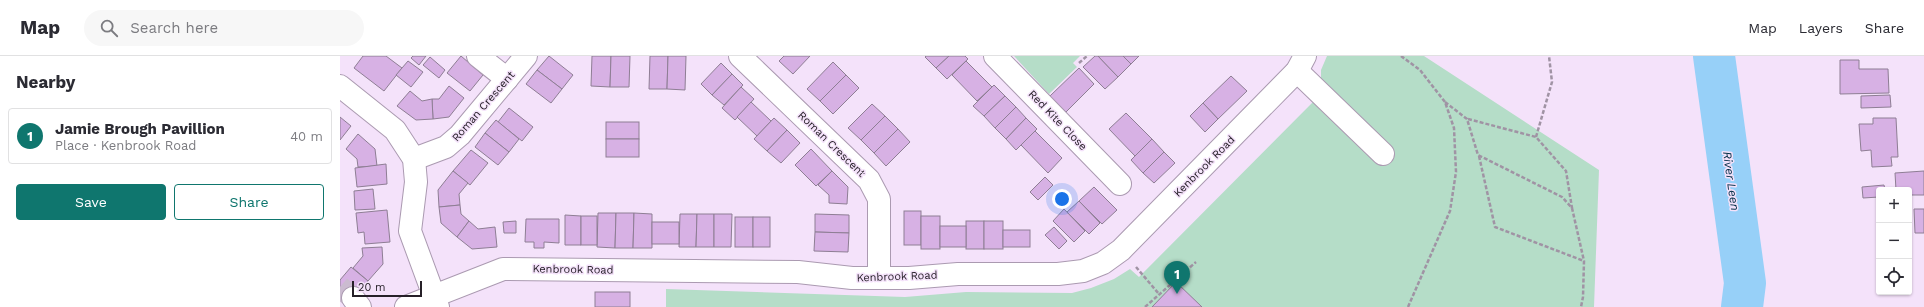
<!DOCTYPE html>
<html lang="en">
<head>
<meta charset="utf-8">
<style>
  :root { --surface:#fff; --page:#f7f7f7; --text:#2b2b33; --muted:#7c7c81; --line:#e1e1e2; --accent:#0f766e }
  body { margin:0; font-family:"Work Sans",sans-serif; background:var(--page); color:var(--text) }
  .controls { position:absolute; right:12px; bottom:12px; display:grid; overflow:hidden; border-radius:4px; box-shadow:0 1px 3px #0004 }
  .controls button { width:36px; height:36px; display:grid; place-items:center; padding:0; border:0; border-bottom:1px solid var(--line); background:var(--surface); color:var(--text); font:20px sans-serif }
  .scale { position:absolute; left:12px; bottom:10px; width:70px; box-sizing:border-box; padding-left:4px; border:2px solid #262028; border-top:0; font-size:11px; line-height:14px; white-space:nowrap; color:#262028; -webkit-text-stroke:3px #f4e2fa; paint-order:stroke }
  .you { position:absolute; left:722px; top:143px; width:14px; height:14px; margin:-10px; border:3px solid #fff; border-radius:50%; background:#1a73e8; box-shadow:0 0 0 6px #1a73e833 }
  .badge { display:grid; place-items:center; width:26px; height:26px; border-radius:50%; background:var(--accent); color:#fff; font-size:13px; font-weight:700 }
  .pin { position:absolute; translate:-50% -33px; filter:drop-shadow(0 1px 2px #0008) }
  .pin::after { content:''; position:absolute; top:21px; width:14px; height:12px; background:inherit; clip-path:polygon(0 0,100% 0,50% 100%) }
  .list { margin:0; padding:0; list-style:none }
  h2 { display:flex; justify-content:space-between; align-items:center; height:52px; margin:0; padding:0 16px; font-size:17px }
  h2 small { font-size:13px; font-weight:400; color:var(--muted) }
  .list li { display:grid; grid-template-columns:26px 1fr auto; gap:12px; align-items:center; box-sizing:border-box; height:56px; margin:0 8px 8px; padding:0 8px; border:1px solid var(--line); border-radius:4px }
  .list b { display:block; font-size:15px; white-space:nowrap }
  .list p { margin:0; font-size:13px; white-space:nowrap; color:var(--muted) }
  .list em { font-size:13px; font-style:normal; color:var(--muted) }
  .actions { display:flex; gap:8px; padding:12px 16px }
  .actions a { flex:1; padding:9px 0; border:1px solid var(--accent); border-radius:4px; text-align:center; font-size:14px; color:var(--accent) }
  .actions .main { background:var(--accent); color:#fff }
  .icon { flex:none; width:22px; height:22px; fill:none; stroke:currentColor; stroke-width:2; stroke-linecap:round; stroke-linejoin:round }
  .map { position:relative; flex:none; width:1584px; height:251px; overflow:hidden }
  header { display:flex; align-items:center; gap:24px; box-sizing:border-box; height:56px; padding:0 20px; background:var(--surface); border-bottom:1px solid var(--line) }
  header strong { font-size:19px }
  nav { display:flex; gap:22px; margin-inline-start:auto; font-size:14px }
  .search { width:280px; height:36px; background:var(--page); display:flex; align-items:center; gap:10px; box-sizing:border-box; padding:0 14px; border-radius:22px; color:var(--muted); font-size:15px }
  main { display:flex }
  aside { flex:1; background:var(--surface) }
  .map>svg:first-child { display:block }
  .green { fill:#b5ddc8 }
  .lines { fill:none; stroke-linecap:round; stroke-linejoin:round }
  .river { stroke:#97d0f8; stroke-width:42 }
  .building { fill:#d7b1e4; stroke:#8e7e94 }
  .minor-tunnel { stroke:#cbbbd0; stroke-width:22; stroke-dasharray:22 11; stroke-linecap:butt }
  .minor-casing { stroke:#ab9ab1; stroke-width:24 }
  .path { stroke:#a093a4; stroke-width:2.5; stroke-dasharray:4 2; stroke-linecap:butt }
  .minor { stroke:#fff; stroke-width:22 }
  .labels { text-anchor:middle; stroke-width:3; stroke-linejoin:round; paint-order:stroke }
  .street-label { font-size:11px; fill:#262028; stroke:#f4e2fa }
  .water-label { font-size:12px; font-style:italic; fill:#002d47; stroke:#f4e2fa }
</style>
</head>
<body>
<header>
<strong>Map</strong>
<div class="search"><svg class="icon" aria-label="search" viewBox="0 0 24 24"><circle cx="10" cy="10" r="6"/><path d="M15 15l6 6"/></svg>Search here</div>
<nav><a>Map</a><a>Layers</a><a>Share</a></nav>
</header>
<main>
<aside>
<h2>Nearby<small></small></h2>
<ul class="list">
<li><span class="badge">1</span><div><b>Jamie Brough Pavillion</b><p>Place · Kenbrook Road</p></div><em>40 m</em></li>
</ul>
<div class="actions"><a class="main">Save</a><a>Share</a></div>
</aside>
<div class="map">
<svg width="1584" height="251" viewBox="0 0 1584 251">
  <rect width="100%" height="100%" fill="#f4e2fa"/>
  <g class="green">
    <path d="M674,0H740L733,7L737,11L709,38Z"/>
    <path d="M987,0H1084L1259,114L1254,251H326V233L565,241L626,236L732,237L751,232L774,223L790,213L799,221L973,46L969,35L981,22V14Z"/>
  </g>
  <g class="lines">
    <path class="river" d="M1374,0L1405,227L1402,251"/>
  </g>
  <g class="building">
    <path d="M23,0H46L62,12L44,35L14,12Z"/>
    <path d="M73,0H86L79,9L71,2Z"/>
    <path d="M121,0L143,19L130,35L107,17Z"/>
    <path d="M209,0L233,19L222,33L197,14Z"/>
    <path d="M252,0H271L270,31L251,30Z"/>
    <path d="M271,0H290L289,31H270Z"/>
    <path d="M310,0H328L327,33H309Z"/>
    <path d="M328,0H346L345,34L327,33Z"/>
    <path d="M444,0H470L453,18L439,5Z"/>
    <path d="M586,0H609L596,12L585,1Z"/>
    <path d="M609,0H625L628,3L607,23L596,12Z"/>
    <path d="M755,0H758L778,21L765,33L743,11Z"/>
    <path d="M758,0H783L791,8L778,21Z"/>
    <path d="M783,0H799L791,8Z"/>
    <path d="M90,1L105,14L99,22L83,9Z"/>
    <path d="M1500,4H1519V13H1548L1549,37L1500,38Z"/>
    <path d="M68,5L83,16L71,31L56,19Z"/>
    <path d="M626,5L652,31L637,45L612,19Z"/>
    <path d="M493,6L506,19L480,45L467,33Z"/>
    <path d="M381,7L392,18L372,39L361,28Z"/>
    <path d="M739,12L754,28L726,56L710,40Z"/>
    <path d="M197,14L222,33L211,47L186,28Z"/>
    <path d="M392,18L403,29L384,49L372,39Z"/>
    <path d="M506,19L519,32L493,58L480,45Z"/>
    <path d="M891,20L907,35L878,63L863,47Z"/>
    <path d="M654,29L665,40L644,60L633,50Z"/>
    <path d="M109,30L124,42L109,61L93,63L92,43H99Z"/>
    <path d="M401,31L414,43L395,64L382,52Z"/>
    <path d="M70,35L82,45L92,43L93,63L76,64L57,50Z"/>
    <path d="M1550,39L1551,51L1521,52V40Z"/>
    <path d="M665,40L676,51L655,72L644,60Z"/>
    <path d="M411,46L431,65L417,80L397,61Z"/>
    <path d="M863,47L878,63L865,76L850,60Z"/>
    <path d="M532,48L545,60L521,84L508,72Z"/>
    <path d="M676,51L686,62L666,83L655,72Z"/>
    <path d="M169,52L193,71L182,85L158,66Z"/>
    <path d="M786,57L812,83L795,100L769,73Z"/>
    <path d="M545,60L558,73L534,97L521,84Z"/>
    <path d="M0,61L11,70L0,84Z"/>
    <path d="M434,62L447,74L427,95L414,83Z"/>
    <path d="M686,62L697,73L676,94L666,83Z"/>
    <path d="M1533,62H1556L1558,101H1551L1552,110L1532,111L1531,94L1521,95L1519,68H1533Z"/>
    <path d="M156,64L179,83L169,96L145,77Z"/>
    <rect x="266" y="66" width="33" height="17"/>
    <path d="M558,73L570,86L546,110L534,97Z"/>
    <path d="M447,74L460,87L441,107L427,95Z"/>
    <path d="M695,75L722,102L708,117L681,89Z"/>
    <path d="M145,77L169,96L158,109L135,91Z"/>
    <path d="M18,78L35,93L37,110L18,111L17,103L6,93Z"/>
    <rect x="266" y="83" width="33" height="18"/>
    <path d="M812,83L824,96L803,117L791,104Z"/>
    <path d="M471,93L492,115L476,130L455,109Z"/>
    <path d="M131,94L148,107L130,129L113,115Z"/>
    <path d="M824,96L835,107L814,127L803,117Z"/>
    <path d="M46,108L47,128L17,131L15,112Z"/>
    <path d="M113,115L128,127L119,138L120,149L99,151L98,134Z"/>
    <path d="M492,115L508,131L507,148L489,147V139L478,129Z"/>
    <path d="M1584,115V139H1569V134H1556L1555,117Z"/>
    <path d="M705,121L713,129L698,144L690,136Z"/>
    <path d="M1544,129L1545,134H1539V141L1523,142L1522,131Z"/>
    <path d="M754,131L777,154L762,168L739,145Z"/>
    <path d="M33,133L35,153L15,154L14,135Z"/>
    <path d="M739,145L760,167L749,178L727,156Z"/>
    <path d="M120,149L121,158L129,165L117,181L101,167L99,151Z"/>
    <path d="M724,153L745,175L734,186L713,165Z"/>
    <path d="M1574,153H1584V177H1575Z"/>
    <path d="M47,154L50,186L25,188L24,176L18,177L16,157Z"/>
    <rect x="564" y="155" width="17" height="34"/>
    <path d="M258,157H276L275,192L257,191Z"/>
    <path d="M276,157H294L293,192H275Z"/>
    <path d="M294,157L312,158V192H293Z"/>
    <path d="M340,158H357L356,191H339Z"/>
    <path d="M357,158H374V191H356Z"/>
    <path d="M374,158H392L391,191H374Z"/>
    <path d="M475,158L509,159V177L475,176Z"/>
    <path d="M225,159L241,160V189H225Z"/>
    <rect x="241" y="160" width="16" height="29"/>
    <rect x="581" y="160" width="19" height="33"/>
    <rect x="395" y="161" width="18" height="30"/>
    <rect x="413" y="161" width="17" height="30"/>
    <path d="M186,163H219V187L204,186V192H194V186H185Z"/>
    <path d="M129,165L138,173L155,171L157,191L132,193L117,181Z"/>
    <path d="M176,165V177H164L163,166Z"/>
    <rect x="626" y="165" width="18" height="28"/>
    <rect x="644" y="165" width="19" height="28"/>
    <rect x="312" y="166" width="27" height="22"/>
    <rect x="600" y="170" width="26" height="21"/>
    <path d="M714,171L727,185L719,193L705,179Z"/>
    <rect x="663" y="174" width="27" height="17"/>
    <path d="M475,176L509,177L508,196L474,195Z"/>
    <path d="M42,191L43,208L28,225L13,212L23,200L22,192Z"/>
    <path d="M11,211L28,225L9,247L0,239V224Z"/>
    <path d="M836,226L862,251H812Z"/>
    <rect x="255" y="236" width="35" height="15"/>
  </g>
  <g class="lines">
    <path class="minor-tunnel" d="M0,231L13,242"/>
    <g class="minor-casing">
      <g id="minor">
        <path d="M138,0L167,23"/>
        <path d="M400,0L529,124L539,143V222"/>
        <path d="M655,0L780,128"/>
        <path d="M957,15L1043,98"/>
        <path d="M0,30L55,74L74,103L76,126L70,175L98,251"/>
        <path d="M74,103L106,91L120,79L186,0"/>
        <path d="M13,242L20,251"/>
        <path d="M66,251L163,213L458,216L512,222H569L618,218H718L743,215L763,207L781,194L957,15L965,0"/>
      </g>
    </g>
    <g class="path">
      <path d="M1061,0L1080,14L1105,46L1114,72L1116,116L1110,155L1068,251"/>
      <path d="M739,7L747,0"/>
      <path d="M1105,46L1127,63L1138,99L1222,141L1232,152L1244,205L1243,241L1241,251"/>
      <path d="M1128,63L1196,81L1226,115L1232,152"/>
      <path d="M1196,81L1212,26L1209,0"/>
      <path d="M1139,100L1155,171L1244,205"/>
      <path d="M796,211L819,238"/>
      <path d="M805,251L856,206"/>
    </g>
    <use href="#minor" class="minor"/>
  </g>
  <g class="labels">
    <g class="street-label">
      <text transform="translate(143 50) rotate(-49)" y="4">Roman Crescent</text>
      <text transform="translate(718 64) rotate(46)" y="4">Red Kite Close</text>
      <text transform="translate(492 88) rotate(44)" y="4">Roman Crescent</text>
      <text transform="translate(864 110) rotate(-45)" y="4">Kenbrook Road</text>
      <text transform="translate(233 213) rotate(1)" y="4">Kenbrook Road</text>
      <text transform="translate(557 220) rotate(-2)" y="4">Kenbrook Road</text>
    </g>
    <g class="water-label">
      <text transform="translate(1391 125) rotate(82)" y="4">River Leen</text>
    </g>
  </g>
</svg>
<div class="controls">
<button>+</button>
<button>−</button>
<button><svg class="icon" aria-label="locate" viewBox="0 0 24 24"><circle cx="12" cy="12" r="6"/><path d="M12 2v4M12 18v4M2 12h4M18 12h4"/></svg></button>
</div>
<div class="scale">20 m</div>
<div class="you"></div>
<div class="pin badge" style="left:837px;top:238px">1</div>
</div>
</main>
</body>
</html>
